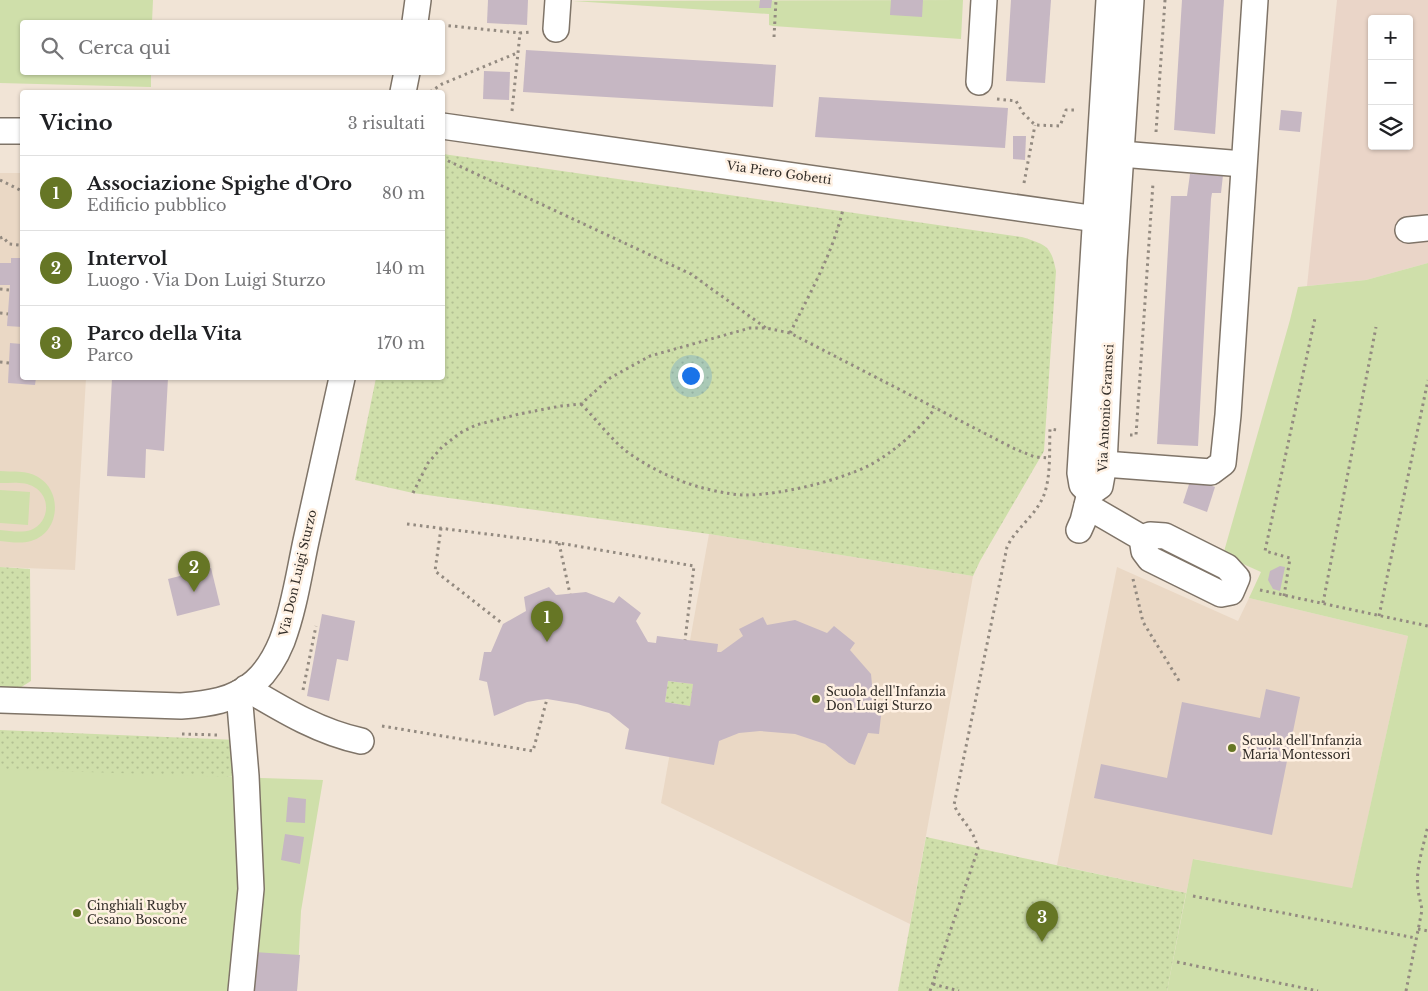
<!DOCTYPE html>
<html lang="it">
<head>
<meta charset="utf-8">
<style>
  :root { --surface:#fff; --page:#f2f2f2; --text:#202124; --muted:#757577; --line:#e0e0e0; --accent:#667625 }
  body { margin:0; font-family:"Libre Baskerville",serif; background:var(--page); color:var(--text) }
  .controls { position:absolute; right:15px; top:15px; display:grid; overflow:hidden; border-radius:5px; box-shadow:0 1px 4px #0004 }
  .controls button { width:45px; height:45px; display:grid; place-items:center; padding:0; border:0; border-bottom:1px solid var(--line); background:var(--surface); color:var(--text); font:25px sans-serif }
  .you { position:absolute; left:690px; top:375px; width:18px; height:18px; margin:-12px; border:4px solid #fff; border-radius:50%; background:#1a73e8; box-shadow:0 0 0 8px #1a73e833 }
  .badge { display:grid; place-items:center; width:32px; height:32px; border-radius:50%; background:var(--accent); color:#fff; font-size:16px; font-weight:700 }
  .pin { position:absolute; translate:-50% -41px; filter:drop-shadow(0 1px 2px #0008) }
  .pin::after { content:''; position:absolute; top:26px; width:18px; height:15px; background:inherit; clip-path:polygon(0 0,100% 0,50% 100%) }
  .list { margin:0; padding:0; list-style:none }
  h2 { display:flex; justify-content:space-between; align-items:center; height:65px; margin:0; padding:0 20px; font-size:21px }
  h2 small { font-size:16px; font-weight:400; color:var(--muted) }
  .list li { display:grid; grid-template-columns:32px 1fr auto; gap:15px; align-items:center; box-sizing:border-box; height:75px; padding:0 20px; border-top:1px solid var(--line) }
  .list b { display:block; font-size:19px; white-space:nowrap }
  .list p { margin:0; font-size:16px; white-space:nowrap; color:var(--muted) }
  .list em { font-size:16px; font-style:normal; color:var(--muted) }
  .icon { flex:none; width:28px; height:28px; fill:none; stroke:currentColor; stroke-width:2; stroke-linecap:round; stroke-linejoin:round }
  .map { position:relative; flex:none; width:1428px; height:991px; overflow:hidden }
  .search { position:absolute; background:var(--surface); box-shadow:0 1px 4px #0004; left:20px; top:20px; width:425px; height:55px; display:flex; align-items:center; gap:12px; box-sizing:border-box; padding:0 18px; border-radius:5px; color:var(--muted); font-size:19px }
  .panel { position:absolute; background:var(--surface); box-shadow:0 1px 4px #0004; left:20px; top:90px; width:425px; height:290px; border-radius:5px }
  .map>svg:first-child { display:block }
  .commercial { fill:#ead5c8; fill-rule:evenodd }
  .built { fill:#ead8c5 }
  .grass { fill:url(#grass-dots) }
  .garden { fill:#cfdfaa }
  .building { fill:#c6b7c3; fill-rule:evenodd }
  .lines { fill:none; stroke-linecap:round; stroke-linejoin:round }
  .minor-casing { stroke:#7f7468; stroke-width:28 }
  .path { stroke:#938a80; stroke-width:3; stroke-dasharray:2.5 4; stroke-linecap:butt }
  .minor { stroke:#fff; stroke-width:25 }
  .poi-dot { fill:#667625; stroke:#fff1e3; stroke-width:2 }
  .labels { text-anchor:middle; stroke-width:5; stroke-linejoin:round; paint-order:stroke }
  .street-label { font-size:12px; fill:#312c27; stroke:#fff1e3 }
  .poi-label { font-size:12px; fill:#312c27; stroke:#fff1e3; text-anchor:start }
</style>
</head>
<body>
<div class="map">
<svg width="1428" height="991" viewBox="0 0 1428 991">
  <defs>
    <pattern id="grass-dots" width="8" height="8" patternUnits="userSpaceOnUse" patternTransform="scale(1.25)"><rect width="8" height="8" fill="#cfdfaa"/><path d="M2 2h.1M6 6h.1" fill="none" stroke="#b2c092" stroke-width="1.8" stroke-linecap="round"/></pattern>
  </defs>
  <rect width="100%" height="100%" fill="#f1e4d6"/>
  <path class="commercial" d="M1337,0H1428V263L1366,280L1307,286ZM1372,19H1409V146H1372Z"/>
  <g class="built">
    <path d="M0,173H22V378H86L75,570L0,567Z"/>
    <path d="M709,534L973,576L910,924L661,803Z"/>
    <path d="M1117,567L1238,621L1249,598L1408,636L1352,889L1194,859L1186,893L1057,865Z"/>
  </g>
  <g class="grass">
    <path d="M443,154L1022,237C1046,245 1051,245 1056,271L1044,451L980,561L973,576L709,534L413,493L355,480L376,378H442Z"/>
    <path d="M0,567L30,569L31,681L18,689L0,688Z"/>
    <path d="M668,681L693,684L690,706L665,702Z"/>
    <path d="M0,730L237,740L246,776L225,777L0,829Z"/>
    <path d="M926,837L1186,893L1167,991H898Z"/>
  </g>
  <g class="garden">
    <path d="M0,0H153L152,22H22V72L151,73V87L0,83Z"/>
    <path d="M963,0L961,39L773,26L769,25V14L573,1Z"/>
    <path d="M1428,263V991H1167L1193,859L1352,888L1408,636L1249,598L1261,572L1223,555L1290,320L1298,287L1366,280Z"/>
    <path d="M0,471C12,472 27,470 38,477C63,491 60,533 31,541C21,544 10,542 0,541V530C10,531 22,533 31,530C49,523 52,497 34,487C25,481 11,483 0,483Z"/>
    <path d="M0,490L30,492L28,525L0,523Z"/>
    <path d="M0,769L323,780L301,911L297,991H0Z"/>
  </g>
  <g class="building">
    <path d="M488,0H528L527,25L487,23Z"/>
    <path d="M760,0H772L771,8H759Z"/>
    <path d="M891,0H923L922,17L890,15Z"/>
    <path d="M1011,0H1051L1045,83L1006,81Z"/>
    <path d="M1182,0H1224L1215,134L1174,130Z"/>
    <path d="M526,50L776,65L773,107L523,92Z"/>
    <path d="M484,71L510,72L509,100L483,99Z"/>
    <path d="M819,97L1008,108L1005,148L815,137Z"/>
    <path d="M1281,110L1302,112L1300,132L1279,130Z"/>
    <path d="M1013,136H1026L1025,160L1013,159Z"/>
    <path d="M1190,174L1223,175L1221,193H1212L1211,199L1198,446L1157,444L1171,196H1187Z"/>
    <path d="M11,258H22V327L7,326L10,285H0V263H11Z"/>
    <path d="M10,343L22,344V378H36L35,385L8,383Z"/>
    <path d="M112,378H168L164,451L146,449L145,478L107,476Z"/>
    <path d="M1191,478L1215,487L1207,512L1183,503Z"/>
    <path d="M1280,566L1285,567L1280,591L1273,589L1268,580L1270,571Z"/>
    <path d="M211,568L220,605L177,616L168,579Z"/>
    <path d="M549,587L556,595L586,592L614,603L619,596L641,613L636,621L648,642L656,643L657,636L718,644L717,652H721L743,636L739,629L763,617L767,625L795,620L827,633L834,626L855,643L850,650L871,674L874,706L882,707L879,734L868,733L855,765L849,763L825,744L795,734L760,731L739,733L719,741L714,765L625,749L629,729L609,713L577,704L547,699L539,700L527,702L494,716L487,682L479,680L484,652H491L503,624L526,611L524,597ZM668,681L693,684L690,706L665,702Z"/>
    <path d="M322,614L355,621L348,661L337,659L329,701L307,696Z"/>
    <path d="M1266,689L1300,697L1272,835L1094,798L1101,764L1167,778L1182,702L1260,718Z"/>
    <path d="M288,797L306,799L305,823L286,822Z"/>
    <path d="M285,834L304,837L300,864L281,860Z"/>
    <path d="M253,952L300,955L297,991H251Z"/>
  </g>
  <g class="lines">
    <g class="minor-casing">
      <g id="minor">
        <path d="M1109,0L1080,473L1082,485L1090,493L1100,486L1104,464L1114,260L1131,0"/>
        <path d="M415,22L418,0"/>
        <path d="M556,29L558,0"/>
        <path d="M979,82L984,0"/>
        <path d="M403,92L407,72"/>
        <path d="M442,126L1111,221"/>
        <path d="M0,131H22"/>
        <path d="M1121,154L1243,164"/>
        <path d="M1408,230L1428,228"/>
        <path d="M1104,464L1211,472L1223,463L1228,415L1255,0"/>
        <path d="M1087,506L1142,538L1150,535L1165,536L1227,567L1237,578L1231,592L1221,594L1150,559L1144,551L1142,538"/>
        <path d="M1079,530L1083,521L1090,493"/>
        <path d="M246,688C283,710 319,732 361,741"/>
        <path d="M239,693L246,776L251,889L241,991"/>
        <path d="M0,700L181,706C207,704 234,701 255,682C267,671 276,656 282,641C294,609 299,574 306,541C318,487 330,432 342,378"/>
      </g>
    </g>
    <g class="path">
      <path d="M442,25L520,33"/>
      <path d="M774,37L776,0"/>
      <path d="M430,92L442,84L517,53"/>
      <path d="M997,99L1016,101L1023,113L1035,125L1060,126L1066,110H1074"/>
      <path d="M512,111L520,33L531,32"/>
      <path d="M1156,132L1165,0"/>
      <path d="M442,158L691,274L766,328"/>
      <path d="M0,180L22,191"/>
      <path d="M1024,183L1035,125"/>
      <path d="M22,221V226"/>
      <path d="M0,238L3,237L9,244L19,245L22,242"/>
      <path d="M0,289L9,290"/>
      <path d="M0,313L8,314"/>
      <path d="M790,333C810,293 833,253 843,209"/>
      <path d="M0,362L9,363"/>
      <path d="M581,404C596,419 610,438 626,451C642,463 661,473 679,480C695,487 728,495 745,495C781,495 838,481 870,465C891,454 922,428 935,408"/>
      <path d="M1130,435H1136L1153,183"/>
      <path d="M413,493L428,463L442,447L460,433L476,425L519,414L561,406L581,404L610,378L650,356L750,328H766L790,333L1015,449L1035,457L1049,458"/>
      <path d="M407,524L559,543L694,566L685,640"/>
      <path d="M441,528L435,571L503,624"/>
      <path d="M559,543L570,594"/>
      <path d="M1133,579L1143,622L1181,684"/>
      <path d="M1260,590L1428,626"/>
      <path d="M1284,596L1290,558L1265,551L1315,318"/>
      <path d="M1323,603L1376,327"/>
      <path d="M1379,616L1428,380"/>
      <path d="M303,690L316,626"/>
      <path d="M382,726L533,751L547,699"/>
      <path d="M182,734L218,735"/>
      <path d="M1193,896L1416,938"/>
      <path d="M1418,929L1428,931"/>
      <path d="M1177,962L1318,991"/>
      <path d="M933,984L959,991"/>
      <path d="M930,991L978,849C973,827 962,823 954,805L1007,547C1015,530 1031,519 1040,503C1052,484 1049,451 1050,429L1057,430"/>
      <path d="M1406,991L1422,910C1421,903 1419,897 1418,890C1415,869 1424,845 1428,825"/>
    </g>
    <use href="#minor" class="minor"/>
  </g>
  <g class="poi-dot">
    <circle cx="816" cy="699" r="5"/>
    <circle cx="1232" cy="748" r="5"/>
    <circle cx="77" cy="913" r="5"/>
  </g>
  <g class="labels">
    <g class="street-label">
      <text transform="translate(779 173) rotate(8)" y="4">Via Piero Gobetti</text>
      <text transform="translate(1106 408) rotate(-87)" y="4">Via Antonio Gramsci</text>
      <text transform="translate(298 573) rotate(-77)" y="4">Via Don Luigi Sturzo</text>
    </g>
    <g class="poi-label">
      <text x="826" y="696">Scuola dell'Infanzia<tspan x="826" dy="14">Don Luigi Sturzo</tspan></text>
      <text x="1242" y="745">Scuola dell'Infanzia<tspan x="1242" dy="14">Maria Montessori</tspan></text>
      <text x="87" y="910">Cinghiali Rugby<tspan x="87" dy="14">Cesano Boscone</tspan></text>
    </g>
  </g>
</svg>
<div class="controls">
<button>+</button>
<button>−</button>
<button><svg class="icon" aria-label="layers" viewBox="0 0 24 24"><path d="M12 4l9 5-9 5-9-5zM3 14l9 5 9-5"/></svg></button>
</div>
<div class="you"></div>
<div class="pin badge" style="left:547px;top:642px">1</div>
<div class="pin badge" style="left:194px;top:592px">2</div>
<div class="pin badge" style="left:1042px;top:942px">3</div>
<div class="search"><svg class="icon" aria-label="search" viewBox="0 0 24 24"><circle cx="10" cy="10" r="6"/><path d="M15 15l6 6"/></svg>Cerca qui</div>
<section class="panel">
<h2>Vicino<small>3 risultati</small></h2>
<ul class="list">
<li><span class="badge">1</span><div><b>Associazione Spighe d'Oro</b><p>Edificio pubblico</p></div><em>80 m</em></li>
<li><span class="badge">2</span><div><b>Intervol</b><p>Luogo · Via Don Luigi Sturzo</p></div><em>140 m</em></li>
<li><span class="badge">3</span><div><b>Parco della Vita</b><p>Parco</p></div><em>170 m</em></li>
</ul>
</section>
</div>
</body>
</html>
